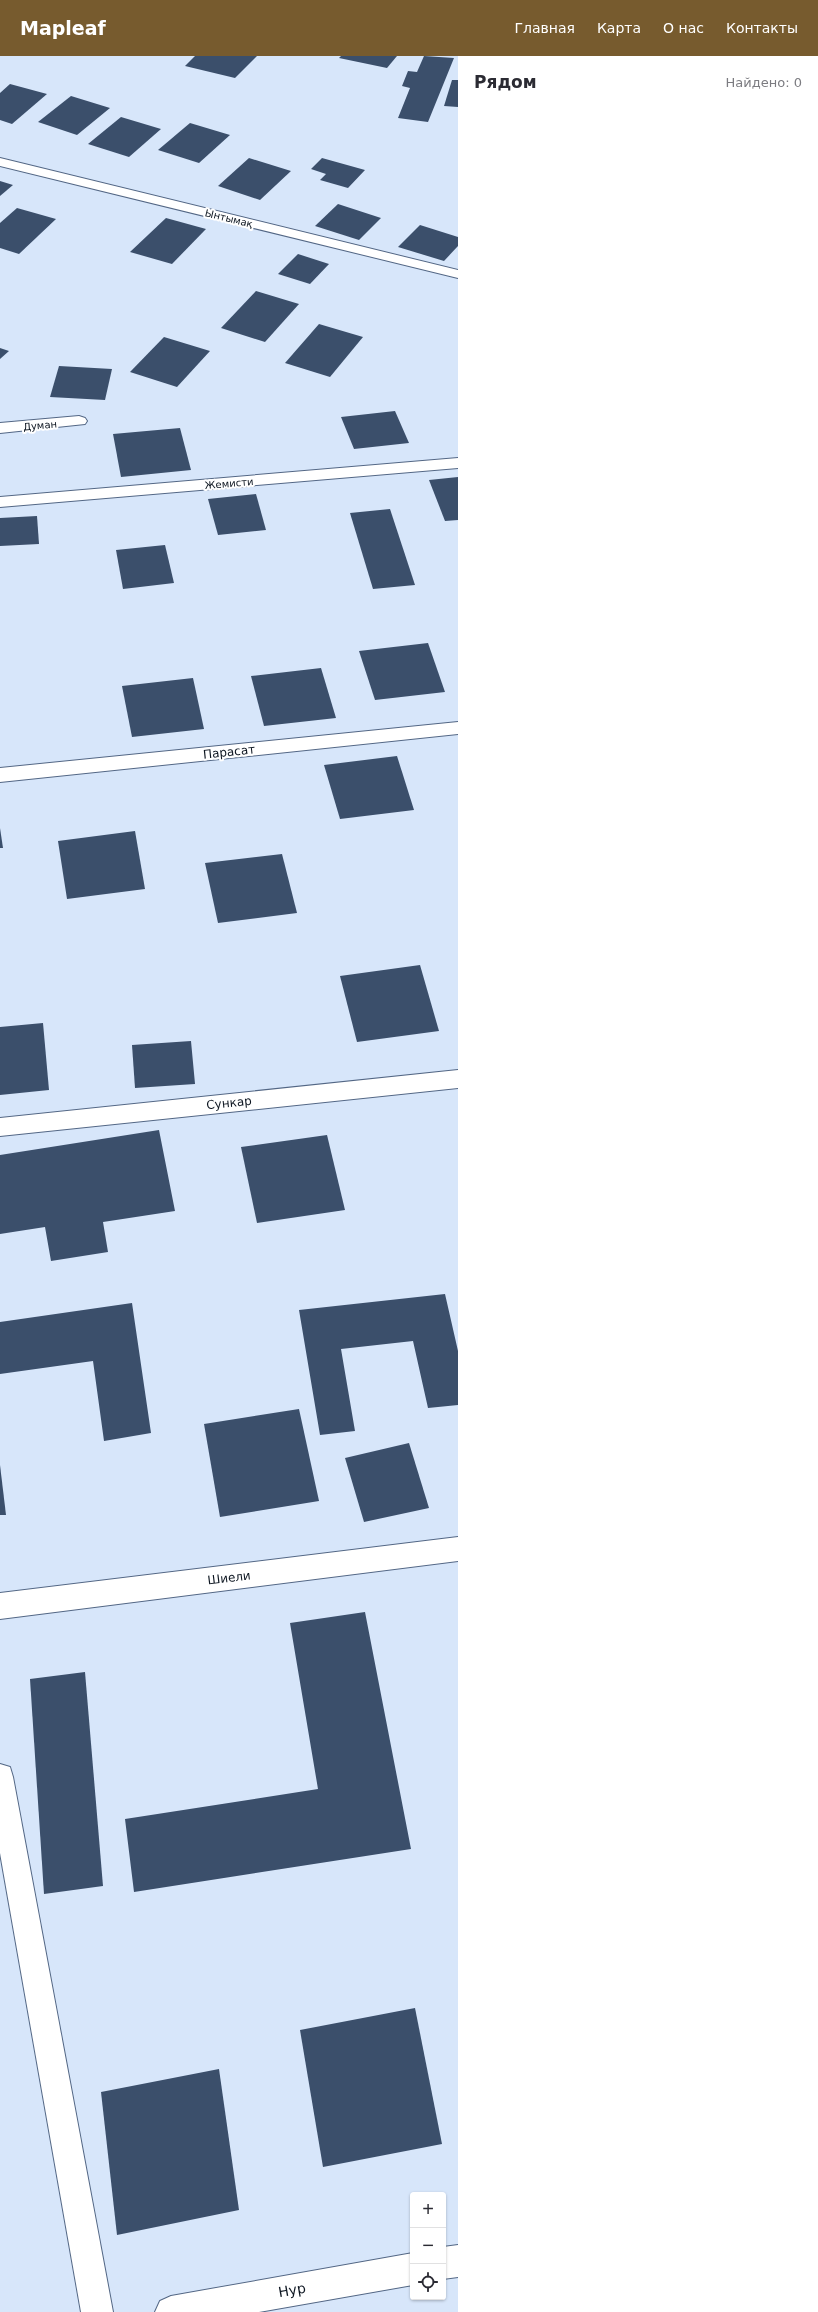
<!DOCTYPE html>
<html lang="ru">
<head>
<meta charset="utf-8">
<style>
  :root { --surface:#fff; --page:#f2f2f3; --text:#2b2b33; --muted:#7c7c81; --line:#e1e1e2; --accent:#775b2e }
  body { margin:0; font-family:"DejaVu Sans",sans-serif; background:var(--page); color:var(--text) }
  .controls { position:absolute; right:12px; bottom:12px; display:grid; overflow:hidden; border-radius:4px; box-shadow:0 1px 3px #0004 }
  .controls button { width:36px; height:36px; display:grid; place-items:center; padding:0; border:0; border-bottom:1px solid var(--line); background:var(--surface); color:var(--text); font:20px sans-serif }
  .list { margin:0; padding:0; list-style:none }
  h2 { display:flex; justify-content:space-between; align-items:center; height:52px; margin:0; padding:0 16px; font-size:17px }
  h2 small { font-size:13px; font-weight:400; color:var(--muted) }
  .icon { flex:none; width:22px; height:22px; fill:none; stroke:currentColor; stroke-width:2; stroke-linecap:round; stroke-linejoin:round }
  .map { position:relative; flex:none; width:458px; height:2256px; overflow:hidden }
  header { display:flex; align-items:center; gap:24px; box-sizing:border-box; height:56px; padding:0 20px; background:var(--accent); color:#fff }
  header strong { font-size:19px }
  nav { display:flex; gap:22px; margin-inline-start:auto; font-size:14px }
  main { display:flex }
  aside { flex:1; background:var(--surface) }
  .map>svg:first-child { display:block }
  .building { fill:#3b4f6b }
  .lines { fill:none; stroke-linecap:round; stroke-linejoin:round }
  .minor-casing { stroke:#536785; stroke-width:2 }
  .minor { fill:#fff; fill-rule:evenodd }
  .labels { text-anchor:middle; stroke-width:4; stroke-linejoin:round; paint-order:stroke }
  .far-street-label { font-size:10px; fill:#0c1520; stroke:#fff }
  .street-label { font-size:12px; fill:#0c1520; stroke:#fff }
  .near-street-label { font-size:14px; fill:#0c1520; stroke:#fff }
</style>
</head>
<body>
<header>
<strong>Mapleaf</strong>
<nav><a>Главная</a><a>Карта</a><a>О нас</a><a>Контакты</a></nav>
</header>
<main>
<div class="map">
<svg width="458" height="2256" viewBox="0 0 458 2256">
  <rect width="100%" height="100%" fill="#d7e6fa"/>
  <g class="building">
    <path d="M195,0H257L235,22L185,10Z"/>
    <path d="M341,0H397L387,12L339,2Z"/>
    <path d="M424,0L454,2L428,66L398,62L410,32L402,30L408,15L417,16Z"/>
    <path d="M452,24H458V51L444,50Z"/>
    <path d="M10,28L47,38L12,68L0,64V37Z"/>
    <path d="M71,40L110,52L77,79L38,66Z"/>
    <path d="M121,61L161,73L129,101L88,88Z"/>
    <path d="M190,67L230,79L199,107L158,94Z"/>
    <path d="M249,102L291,115L260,144L218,130Z"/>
    <path d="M322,102L365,114L348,132L320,124L326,118L311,113Z"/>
    <path d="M0,125L13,129L0,140Z"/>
    <path d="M338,148L381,162L359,184L315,170Z"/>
    <path d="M17,152L56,163L19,198L0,192V167Z"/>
    <path d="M166,162L206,173L172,208L130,196Z"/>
    <path d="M420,169L458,181V190L444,205L398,191Z"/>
    <path d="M298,198L329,208L310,228L278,218Z"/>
    <path d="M256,235L299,248L265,286L221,272Z"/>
    <path d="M319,268L363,281L330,321L285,307Z"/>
    <path d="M164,281L210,295L177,331L130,316Z"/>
    <path d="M0,292L9,295L0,303Z"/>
    <path d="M59,310L112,313L105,344L50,341Z"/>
    <path d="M395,355L409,387L354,393L341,361Z"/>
    <path d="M180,372L191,414L121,421L113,378Z"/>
    <path d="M458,421V464L445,465L429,424Z"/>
    <path d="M256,438L266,474L218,479L208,443Z"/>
    <path d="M390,453L415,529L373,533L350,457Z"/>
    <path d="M37,460L39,488L0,490V462Z"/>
    <path d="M165,489L174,527L123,533L116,494Z"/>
    <path d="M428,587L445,636L375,644L359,595Z"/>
    <path d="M321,612L336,662L264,670L251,620Z"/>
    <path d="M193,622L204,673L132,681L122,630Z"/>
    <path d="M397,700L414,754L340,763L324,709Z"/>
    <path d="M0,772L3,792H0Z"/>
    <path d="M135,775L145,833L67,843L58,785Z"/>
    <path d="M282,798L297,857L218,867L205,807Z"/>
    <path d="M420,909L439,975L357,986L340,920Z"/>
    <path d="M43,967L49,1034L0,1039V971Z"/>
    <path d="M191,985L195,1028L135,1032L132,989Z"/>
    <path d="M159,1074L175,1155L103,1166L108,1196L51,1205L45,1171L0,1178V1099Z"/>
    <path d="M327,1079L345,1154L257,1167L241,1091Z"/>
    <path d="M445,1238L458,1295V1349L428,1352L413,1285L341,1293L355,1375L320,1379L299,1254Z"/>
    <path d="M132,1247L151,1377L104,1385L93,1305L0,1318V1266Z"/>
    <path d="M299,1353L319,1445L220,1461L204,1368Z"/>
    <path d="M409,1387L429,1452L364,1466L345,1402Z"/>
    <path d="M0,1409L6,1459H0Z"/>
    <path d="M365,1556L411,1793L134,1836L125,1763L318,1733L290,1567Z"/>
    <path d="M85,1616L103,1830L44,1838L30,1623Z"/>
    <path d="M415,1952L442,2088L323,2111L300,1974Z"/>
    <path d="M219,2013L239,2154L117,2179L101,2036Z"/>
  </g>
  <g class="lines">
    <g class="minor-casing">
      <g id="minor">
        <path d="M0,102L458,214V222L0,110Z"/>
        <path d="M79,360L85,362L87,365L85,368L0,377V367Z"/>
        <path d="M458,402V412L0,451V441Z"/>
        <path d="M458,666V678L0,726V712Z"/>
        <path d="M458,1014V1032L0,1080V1062Z"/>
        <path d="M458,1481V1505L0,1563V1537Z"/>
        <path d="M0,1708L10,1711L13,1721L113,2256H81L0,1797Z"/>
        <path d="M458,2189V2221L443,2223V2191Z"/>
        <path d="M413,2197V2229L259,2256H155L160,2245L171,2240Z"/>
      </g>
    </g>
    <use href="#minor" class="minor"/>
  </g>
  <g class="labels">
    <g class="far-street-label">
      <text transform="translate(229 162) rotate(14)" y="4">Ынтымақ</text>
      <text transform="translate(40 369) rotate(-5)" y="4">Думан</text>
      <text transform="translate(229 427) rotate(-5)" y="4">Жемисти</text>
    </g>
    <g class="street-label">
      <text transform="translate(229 696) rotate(-6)" y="4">Парасат</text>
      <text transform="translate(229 1047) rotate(-6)" y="4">Сункар</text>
      <text transform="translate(229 1522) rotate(-7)" y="4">Шиели</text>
    </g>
    <g class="near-street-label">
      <text transform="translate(292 2234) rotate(-10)" y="5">Нур</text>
    </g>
  </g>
</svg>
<div class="controls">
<button>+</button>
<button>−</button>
<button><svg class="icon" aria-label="locate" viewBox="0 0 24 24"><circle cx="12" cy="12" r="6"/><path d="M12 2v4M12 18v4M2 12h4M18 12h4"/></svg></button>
</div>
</div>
<aside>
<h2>Рядом<small>Найдено: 0</small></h2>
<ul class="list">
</ul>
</aside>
</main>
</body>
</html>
